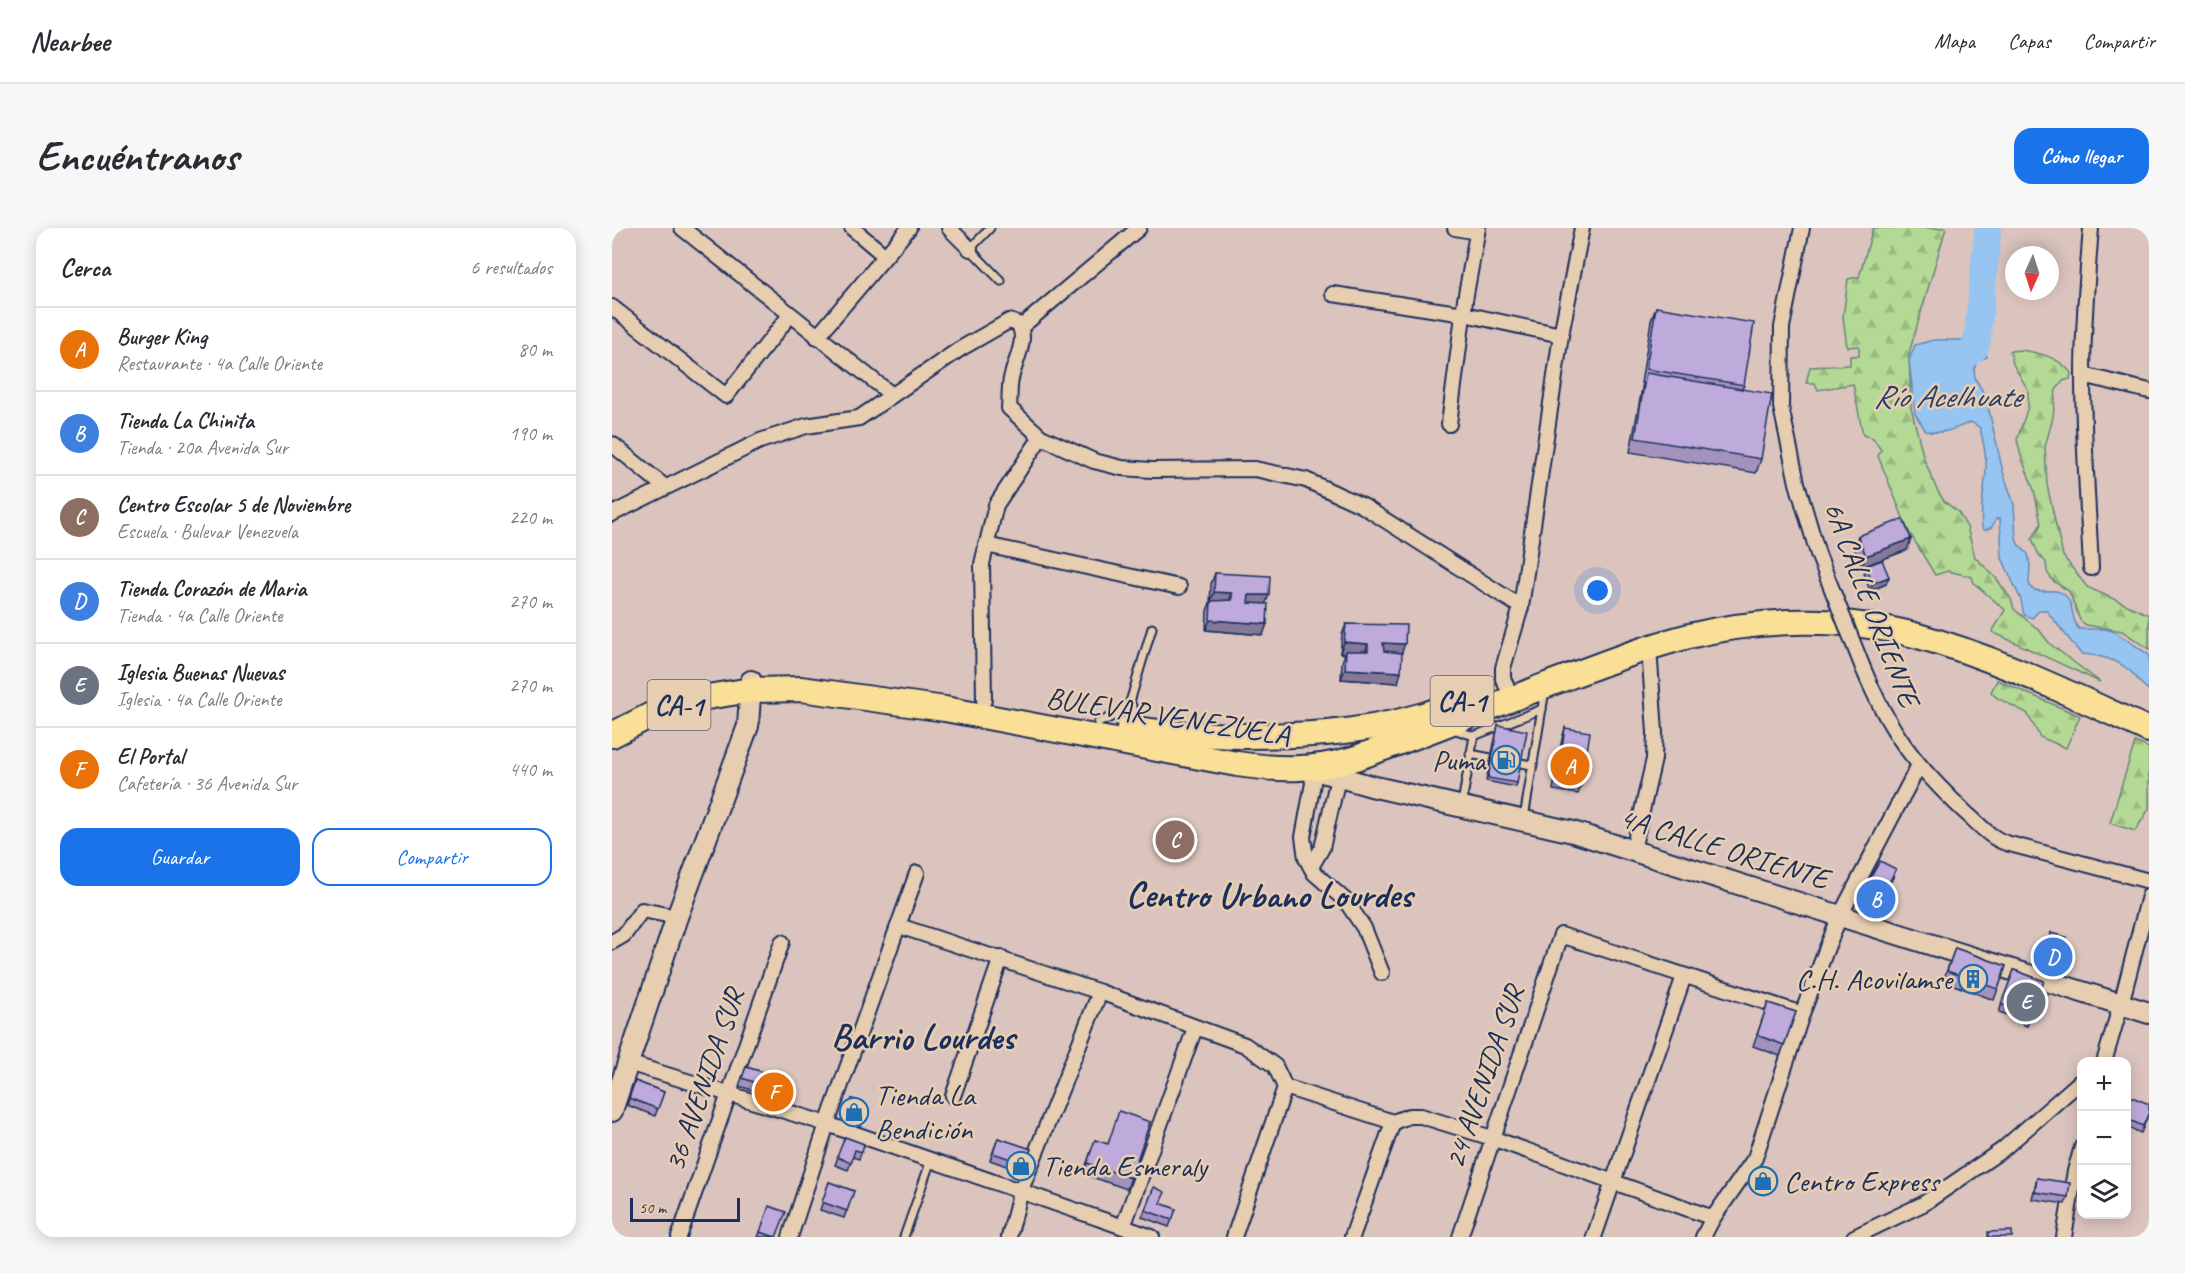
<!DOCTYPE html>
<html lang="es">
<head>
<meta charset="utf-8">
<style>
  :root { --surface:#fff; --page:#f7f7f7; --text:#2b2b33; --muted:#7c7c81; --line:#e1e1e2; --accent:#1a73e8 }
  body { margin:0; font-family:Caveat,sans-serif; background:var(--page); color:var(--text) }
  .controls { position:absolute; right:18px; bottom:18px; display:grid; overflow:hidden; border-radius:12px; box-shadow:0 3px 15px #0003 }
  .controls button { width:54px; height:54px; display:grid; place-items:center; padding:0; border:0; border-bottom:2px solid var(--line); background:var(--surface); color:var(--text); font:30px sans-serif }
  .compass { position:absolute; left:1393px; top:18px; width:54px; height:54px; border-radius:50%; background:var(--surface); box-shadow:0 3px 15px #0003; rotate:183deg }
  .scale { position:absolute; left:18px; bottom:15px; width:110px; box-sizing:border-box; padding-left:6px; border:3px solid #1b2f5e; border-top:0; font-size:16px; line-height:21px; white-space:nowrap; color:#1b2f5e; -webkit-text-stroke:4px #e8ceb0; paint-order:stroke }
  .you { position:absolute; left:986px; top:363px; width:21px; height:21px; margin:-15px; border:4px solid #fff; border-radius:50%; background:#1a73e8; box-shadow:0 0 0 9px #1a73e833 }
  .badge { display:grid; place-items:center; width:39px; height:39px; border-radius:50%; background:var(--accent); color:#fff; font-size:20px; font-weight:700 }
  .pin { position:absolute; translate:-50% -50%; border:3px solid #fff; box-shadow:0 2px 6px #0006 }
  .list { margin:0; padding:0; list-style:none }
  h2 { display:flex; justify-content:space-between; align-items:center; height:78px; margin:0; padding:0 24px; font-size:26px }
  h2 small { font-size:20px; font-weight:400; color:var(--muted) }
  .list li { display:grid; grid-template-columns:39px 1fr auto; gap:18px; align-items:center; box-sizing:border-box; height:84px; padding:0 24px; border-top:2px solid var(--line) }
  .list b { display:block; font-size:22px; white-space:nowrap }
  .list p { margin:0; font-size:20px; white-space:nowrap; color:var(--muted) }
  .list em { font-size:20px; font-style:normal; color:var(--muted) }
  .actions { display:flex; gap:12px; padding:18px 24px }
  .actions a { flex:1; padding:14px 0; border:2px solid var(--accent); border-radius:18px; text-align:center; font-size:21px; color:var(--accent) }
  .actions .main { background:var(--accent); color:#fff }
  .icon { flex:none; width:33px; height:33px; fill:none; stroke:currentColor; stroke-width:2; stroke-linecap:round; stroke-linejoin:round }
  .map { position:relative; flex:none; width:1537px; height:1009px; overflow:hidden; border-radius:18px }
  header { display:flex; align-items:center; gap:36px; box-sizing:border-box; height:84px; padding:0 30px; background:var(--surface); border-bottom:2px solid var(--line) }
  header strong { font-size:28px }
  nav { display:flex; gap:33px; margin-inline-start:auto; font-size:21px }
  .intro { display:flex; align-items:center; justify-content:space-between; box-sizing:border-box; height:144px; padding:0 36px }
  h1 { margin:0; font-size:42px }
  .button { padding:15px 27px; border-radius:18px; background:var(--accent); color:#fff; font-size:21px; font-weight:700 }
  main { display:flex; gap:36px; padding:0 36px }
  aside { flex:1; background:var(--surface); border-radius:18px; box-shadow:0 3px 15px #0003 }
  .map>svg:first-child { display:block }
  .forest { fill:url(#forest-firs); stroke:#678479; stroke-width:1.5 }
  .water { fill:#95c5f0; stroke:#6489b6; stroke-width:1.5 }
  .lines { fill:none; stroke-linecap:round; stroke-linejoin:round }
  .river { stroke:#95c5f0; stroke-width:27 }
  .lane-casing { stroke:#1b2f5e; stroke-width:11 }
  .street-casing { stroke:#1b2f5e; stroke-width:18 }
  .secondary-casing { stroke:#1b2f5e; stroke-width:24 }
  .highway-casing { stroke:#1b2f5e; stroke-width:28 }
  .lane { stroke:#e8ceb0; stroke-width:7 }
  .street { stroke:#e8ceb0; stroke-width:14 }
  .secondary { stroke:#e8ceb0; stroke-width:20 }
  .highway { stroke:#fadf96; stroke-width:24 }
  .street-bridge-casing { stroke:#1b2f5e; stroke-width:18; stroke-linecap:butt }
  .street-bridge { stroke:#e8ceb0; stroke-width:14 }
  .wall { fill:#a393bc; stroke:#1b2f5e; stroke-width:1.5 }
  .shaded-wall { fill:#857899; stroke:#1b2f5e; stroke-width:1.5 }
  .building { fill:#beabdb; stroke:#1b2f5e; stroke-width:1.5 }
  .labels { text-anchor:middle; stroke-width:5; stroke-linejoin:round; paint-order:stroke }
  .shield { fill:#e8ceb0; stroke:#585f77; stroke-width:1.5 }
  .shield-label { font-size:28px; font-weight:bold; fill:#1b2f5e }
  .street-label { font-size:30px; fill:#1b2f5e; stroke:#e8ceb0 }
  .poi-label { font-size:30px; fill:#1b2f5e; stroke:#e8ceb0; text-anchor:start }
  .water-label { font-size:32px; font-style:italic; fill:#273e6d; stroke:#e8ceb0 }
  .district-label { font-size:36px; font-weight:bold; fill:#1b2f5e; stroke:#e8ceb0 }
</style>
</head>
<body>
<header>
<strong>Nearbee</strong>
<nav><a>Mapa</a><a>Capas</a><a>Compartir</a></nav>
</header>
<div class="intro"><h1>Encuéntranos</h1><a class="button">Cómo llegar</a></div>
<main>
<aside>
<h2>Cerca<small>6 resultados</small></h2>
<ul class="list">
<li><span class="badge" style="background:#e8710a">A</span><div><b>Burger King</b><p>Restaurante · 4a Calle Oriente</p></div><em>80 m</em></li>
<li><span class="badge" style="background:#3f7fe0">B</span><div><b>Tienda La Chinita</b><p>Tienda · 20a Avenida Sur</p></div><em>190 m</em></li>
<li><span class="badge" style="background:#8d6e63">C</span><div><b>Centro Escolar 5 de Noviembre</b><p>Escuela · Bulevar Venezuela</p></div><em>220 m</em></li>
<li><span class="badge" style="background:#3f7fe0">D</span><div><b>Tienda Corazón de Maria</b><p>Tienda · 4a Calle Oriente</p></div><em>270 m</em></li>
<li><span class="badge" style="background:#6b7280">E</span><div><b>Iglesia Buenas Nuevas</b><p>Iglesia · 4a Calle Oriente</p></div><em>270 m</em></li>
<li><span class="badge" style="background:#e8710a">F</span><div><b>El Portal</b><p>Cafetería · 36 Avenida Sur</p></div><em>440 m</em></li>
</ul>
<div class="actions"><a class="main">Guardar</a><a>Compartir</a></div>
</aside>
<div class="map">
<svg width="1537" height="1009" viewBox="0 0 1537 1009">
  <defs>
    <pattern id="forest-firs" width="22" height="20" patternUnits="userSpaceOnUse" patternTransform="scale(1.5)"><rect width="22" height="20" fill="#b3d994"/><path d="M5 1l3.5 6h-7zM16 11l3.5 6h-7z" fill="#99bb82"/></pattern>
  </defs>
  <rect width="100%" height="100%" fill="#dbc4bd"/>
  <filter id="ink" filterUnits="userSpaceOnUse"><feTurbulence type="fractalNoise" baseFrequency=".0167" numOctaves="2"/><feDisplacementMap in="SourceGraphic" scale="12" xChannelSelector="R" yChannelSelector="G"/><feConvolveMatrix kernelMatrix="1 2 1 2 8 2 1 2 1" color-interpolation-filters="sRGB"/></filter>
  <g filter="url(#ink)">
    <g class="forest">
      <path d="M1261,0H1334L1297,125L1299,180L1312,231L1325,262L1332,273L1346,284L1355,299L1363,329L1384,350L1399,371L1402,381L1428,403L1438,416L1488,454L1380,404L1393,382L1362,355L1360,349L1336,343L1323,347L1296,302L1266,228L1269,222L1261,210L1251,207L1241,156L1206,162L1203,155H1194L1198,139L1238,137V128H1247V118L1235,119L1231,89L1236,51L1247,49Z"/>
      <path d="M1409,122C1428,125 1447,129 1459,145L1458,151L1451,153L1444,162L1441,189L1433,219L1435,257L1451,328L1475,359L1537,387V421L1510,403L1474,397L1468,392L1457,363L1441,353L1435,344L1434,334L1427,327L1420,311L1429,296L1422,262L1409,228L1405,212L1416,179V162L1401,136L1398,123Z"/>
      <path d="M1385,452L1468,488L1454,520L1428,509L1415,485L1385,470L1379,464Z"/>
      <path d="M1523,514L1537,520V581L1523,603L1498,595Z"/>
    </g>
    <path class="water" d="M1367,94L1375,129L1365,133L1362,142L1363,150L1374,169L1391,244L1402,276L1404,310L1406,316L1416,326L1418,337L1417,355L1420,361C1430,366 1443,359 1452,366C1463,375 1458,392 1467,401H1494L1503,404L1537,427V462C1530,458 1528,454 1523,448C1509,432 1489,427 1469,426L1434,382H1428L1420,390L1412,387L1409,372L1390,330L1388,290L1384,291C1381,298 1380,301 1372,302L1370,300C1368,279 1371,272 1373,252C1376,235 1372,217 1368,200L1359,194C1345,200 1331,207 1314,203L1303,186L1297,132L1303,117L1322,112H1356Z"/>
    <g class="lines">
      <path class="river" d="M1356,126L1363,120L1365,114L1376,0"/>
      <g class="lane-casing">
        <g id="lane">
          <path d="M378,0L358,21L389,53"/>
          <path d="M518,474L529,496"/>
          <path d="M486,495L506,486L518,474L540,400"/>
          <path d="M841,501L862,508L930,481"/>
          <path d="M858,526L879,530"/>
          <path d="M908,535L921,537"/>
          <path d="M850,575L862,508"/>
          <path d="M912,590L933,462"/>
          <path d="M292,1009L319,932"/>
        </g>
      </g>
      <g class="street-casing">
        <g id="street">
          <path d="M70,0L280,167"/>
          <path d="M240,0L272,27"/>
          <path d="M337,0L358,21"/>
          <path d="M843,0L865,4"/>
          <path d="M1190,0L1170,99L1169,179L1185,255L1206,326"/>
          <path d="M1479,0C1475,49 1471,98 1471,147C1471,211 1476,275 1479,340"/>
          <path d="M721,66L852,86L949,107"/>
          <path d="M0,79L114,168L178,87"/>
          <path d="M409,99L527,0"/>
          <path d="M205,109L297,0"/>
          <path d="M1471,147L1537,163"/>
          <path d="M837,196L853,72L866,0"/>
          <path d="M0,216L53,259"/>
          <path d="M0,286L148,213L194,198L247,190L348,121L397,93L406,96C417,110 402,135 399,151C397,160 398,170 397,180L429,209L482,233L510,240L540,242L643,241L694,252L751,278L909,379"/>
          <path d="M374,317L567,359"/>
          <path d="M1251,440C1278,505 1303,537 1354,585C1367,596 1378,610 1394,615L1537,653"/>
          <path d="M894,457L891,451V440L909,379L949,107L970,0"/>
          <path d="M372,472L370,336L384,277L429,209"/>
          <path d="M699,541L701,555L691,609L694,630L702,645L734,673L752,700L770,745"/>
          <path d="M1021,622L1042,531L1043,504L1037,420"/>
          <path d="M699,639L710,620L728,541"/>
          <path d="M287,698L488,764L633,817L663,838L673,859L781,894L797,888H809L880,910L1101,990"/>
          <path d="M0,714L12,707L30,682L65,689"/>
          <path d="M1492,834L1509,776L1537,668"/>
          <path d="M16,835L215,896L540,1009"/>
          <path d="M341,868L389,730"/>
          <path d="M511,999L583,800"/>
          <path d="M67,1009L170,714"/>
          <path d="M178,1009L215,896L305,645"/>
          <path d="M397,1009L409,962L488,764"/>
          <path d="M622,1009L673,859"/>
          <path d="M740,1009L781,894"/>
          <path d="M848,1009L949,707L1190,786"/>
          <path d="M982,1009L1072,748"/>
          <path d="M1091,1009L1101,990L1143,930L1190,786L1216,717L1228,688L1307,537"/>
          <path d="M1242,1009L1311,976L1390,922L1470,852"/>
          <path d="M1452,1009L1463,943L1470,919"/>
        </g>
      </g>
      <g class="secondary-casing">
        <g id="secondary">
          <path d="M699,541L759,558L961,604L1537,785"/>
          <path d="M0,883L65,689L136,498L139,453"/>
        </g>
      </g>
      <g class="highway-casing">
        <g id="highway">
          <path d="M517,500C555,506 593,507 631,508C702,508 768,504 835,479"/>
          <path d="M0,507L39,487L95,469L139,462L189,461L333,481L625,536C667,542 701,543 741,531C805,509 868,483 932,458C980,440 1027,421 1077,408C1150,390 1234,388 1306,408C1386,430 1462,468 1537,502"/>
        </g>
      </g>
      <use href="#lane" class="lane"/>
      <use href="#street" class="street"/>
      <use href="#secondary" class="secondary"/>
      <use href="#highway" class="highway"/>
      <g class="street-bridge-casing">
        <path id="street-bridge" d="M1206,326L1251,440"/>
      </g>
      <use href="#street-bridge" class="street-bridge"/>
    </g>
    <g class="wall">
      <path d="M1044,79L1132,157L1130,161L1149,231L1144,245L1018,224L1031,155H1029L1039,93Z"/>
      <path d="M1246,308L1295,322L1250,339L1242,319Z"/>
      <path d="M1254,338L1274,356L1258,363L1252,346Z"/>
      <path d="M603,345L653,376L651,407L594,402L595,383L598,375L599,356Z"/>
      <path d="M734,396L789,425L786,455L729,451L730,434L733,426L728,425L730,407Z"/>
      <path d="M886,497L905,555L904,559L874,553Z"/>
      <path d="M953,500L970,555L966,566L941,562L950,511Z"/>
      <path d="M1282,648L1278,655L1279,661L1283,666L1276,684L1260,678L1256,673L1257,656L1259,649Z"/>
      <path d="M1439,705L1448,730L1445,737L1430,733Z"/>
      <path d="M1343,720L1394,738L1382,772L1331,753Z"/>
      <path d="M1402,742L1432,753L1415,798L1398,791L1399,788L1387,784Z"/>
      <path d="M1156,775L1184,784L1168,828L1141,818Z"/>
      <path d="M134,839L178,852L172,872L127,858Z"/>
      <path d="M23,853L52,864L43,888L15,877Z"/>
      <path d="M1515,867L1537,885L1529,905L1515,899Z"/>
      <path d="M240,871L252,876L246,893L233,888Z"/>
      <path d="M538,894L515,961L471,946L483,912L495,916Z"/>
      <path d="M233,909L252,916L247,931L241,929L236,942L223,937Z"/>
      <path d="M386,910L419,921L411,944L378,932Z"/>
      <path d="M1151,945L1158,948L1153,958L1146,955Z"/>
      <path d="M1425,950L1456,969L1453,976L1420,971L1423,958Z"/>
      <path d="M217,954L242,963L232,990L208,982Z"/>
      <path d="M542,959L548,975L564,981L557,999L530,989Z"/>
      <path d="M148,1004L164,1009H146Z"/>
    </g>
    <g class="shaded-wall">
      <path d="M1299,311L1295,322L1250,339L1254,328Z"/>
      <path d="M1277,349L1274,356L1258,363L1261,355Z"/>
      <path d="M602,364L620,365L616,376L599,373L598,375Z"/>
      <path d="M637,367H657L653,377L633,378Z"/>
      <path d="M598,392L655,396L651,407L594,402Z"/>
      <path d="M732,414L756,416L752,427L734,423L733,426L728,425Z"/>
      <path d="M771,415L793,416L789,426H768Z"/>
      <path d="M733,441L789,444L786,455L729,451Z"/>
    </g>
    <g class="building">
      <path d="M1044,79L1142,95L1132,157L1034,141Z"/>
      <path d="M1034,145L1160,166L1149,231L1023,210Z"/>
      <path d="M1291,291L1299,311L1254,328L1246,308Z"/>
      <path d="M1270,332L1277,349L1261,355L1254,338Z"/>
      <path d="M603,345L658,348L657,367H637L636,375L656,376L655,396L598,392L599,373L620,372V365L602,364Z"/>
      <path d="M734,396L794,397L793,416L771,415L772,423L790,425L789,444L733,441L734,423H756V416L732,414Z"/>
      <path d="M886,497L915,503L905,555L876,550Z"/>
      <path d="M953,500L978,504L970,555L945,551Z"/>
      <path d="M1268,633L1284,641L1278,653L1279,661L1283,666L1278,677L1262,671L1259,666V649Z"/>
      <path d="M1439,705L1454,709L1448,730L1433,726Z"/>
      <path d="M1343,720L1394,738L1386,761L1335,743Z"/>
      <path d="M1402,742L1432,753L1418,790L1401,784L1402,781L1389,776Z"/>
      <path d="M1156,775L1184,784L1172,817L1145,807Z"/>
      <path d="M134,839L178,852L174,865L130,850Z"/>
      <path d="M23,853L52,864L46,881L17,870Z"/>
      <path d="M1515,867L1537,876V884L1531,898L1515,891Z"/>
      <path d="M240,871L252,876L248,889L235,884Z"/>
      <path d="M507,883L538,894L519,950L475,935L483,912L496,916Z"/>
      <path d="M233,909L252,916L250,924L243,922L239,935L225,929Z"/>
      <path d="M386,910L419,921L413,936L381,925Z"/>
      <path d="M1151,945L1158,948L1155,955L1148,951Z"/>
      <path d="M1425,950L1458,955L1456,969L1423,964Z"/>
      <path d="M217,954L242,963L235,983L210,974Z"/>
      <path d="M542,959L553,964L548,975L564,981L560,992L533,982Z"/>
      <path d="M157,978L174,984L164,1009L148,1004Z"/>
      <path d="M1400,1003V1009H1376V1004Z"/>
    </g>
  </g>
  <defs>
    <g id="fuel-ring" transform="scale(1.5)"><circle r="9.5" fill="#e8ceb0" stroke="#1f6fb2" stroke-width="1.5"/><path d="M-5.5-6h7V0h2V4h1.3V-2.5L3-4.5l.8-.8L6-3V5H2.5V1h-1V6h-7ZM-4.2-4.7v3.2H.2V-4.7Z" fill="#1f6fb2"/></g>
    <g id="building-ring" transform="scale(1.5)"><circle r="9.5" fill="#e8ceb0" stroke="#1f6fb2" stroke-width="1.5"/><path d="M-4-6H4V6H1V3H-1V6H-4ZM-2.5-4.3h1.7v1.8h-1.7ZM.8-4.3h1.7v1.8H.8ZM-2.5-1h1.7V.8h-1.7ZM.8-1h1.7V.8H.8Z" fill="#1f6fb2"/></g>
    <g id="shop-ring" transform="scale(1.5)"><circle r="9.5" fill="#e8ceb0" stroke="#1f6fb2" stroke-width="1.5"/><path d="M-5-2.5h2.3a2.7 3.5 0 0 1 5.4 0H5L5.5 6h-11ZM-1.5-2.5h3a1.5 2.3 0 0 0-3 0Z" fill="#1f6fb2"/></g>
  </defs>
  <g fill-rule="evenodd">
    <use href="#fuel-ring" x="894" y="532"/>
    <use href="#building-ring" x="1361" y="751"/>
    <use href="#shop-ring" x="242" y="884"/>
    <use href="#shop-ring" x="409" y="938"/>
    <use href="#shop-ring" x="1151" y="953"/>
  </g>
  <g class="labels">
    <g class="shield">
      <rect x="818.5" y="448" width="63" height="50" rx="4.5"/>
      <rect x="35.5" y="452" width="63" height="50" rx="4.5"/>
    </g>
    <g class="shield-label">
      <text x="850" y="483">CA-1</text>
      <text x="67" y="487">CA-1</text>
    </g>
    <g class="street-label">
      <text transform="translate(1260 376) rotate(69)" y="10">6A CALLE ORIENTE</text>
      <text transform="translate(556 488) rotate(9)" y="10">BULEVAR VENEZUELA</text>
      <text transform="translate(1112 620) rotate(17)" y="10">4A CALLE ORIENTE</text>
      <text transform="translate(872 849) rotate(-71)" y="10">24 AVENIDA SUR</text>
      <text transform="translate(92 852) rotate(-71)" y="10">36 AVENIDA SUR</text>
    </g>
    <g class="poi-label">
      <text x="873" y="542" text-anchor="end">Puma</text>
      <text x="1340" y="761" text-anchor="end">C.H. Acovilamse</text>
      <text x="263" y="877">Tienda La<tspan x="263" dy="34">Bendición</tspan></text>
      <text x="430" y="948">Tienda Esmeraly</text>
      <text x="1172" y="963">Centro Express</text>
    </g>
    <g class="water-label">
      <text x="1335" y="179">Río Acelhuate</text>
    </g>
    <g class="district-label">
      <text x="657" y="679">Centro Urbano Lourdes</text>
      <text x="311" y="821">Barrio Lourdes</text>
    </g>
  </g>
</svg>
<div class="controls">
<button>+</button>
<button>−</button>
<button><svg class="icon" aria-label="layers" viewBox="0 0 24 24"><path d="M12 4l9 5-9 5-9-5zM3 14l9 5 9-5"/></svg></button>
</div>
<svg class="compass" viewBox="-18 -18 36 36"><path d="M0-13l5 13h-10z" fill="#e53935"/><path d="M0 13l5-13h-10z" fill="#7c7c81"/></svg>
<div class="scale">50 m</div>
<div class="you"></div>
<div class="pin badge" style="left:958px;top:538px;background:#e8710a">A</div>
<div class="pin badge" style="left:1264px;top:671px;background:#3f7fe0">B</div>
<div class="pin badge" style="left:563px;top:612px;background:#8d6e63">C</div>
<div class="pin badge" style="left:1441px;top:729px;background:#3f7fe0">D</div>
<div class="pin badge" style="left:1414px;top:774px;background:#6b7280">E</div>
<div class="pin badge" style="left:162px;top:864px;background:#e8710a">F</div>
</div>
</main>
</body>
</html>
